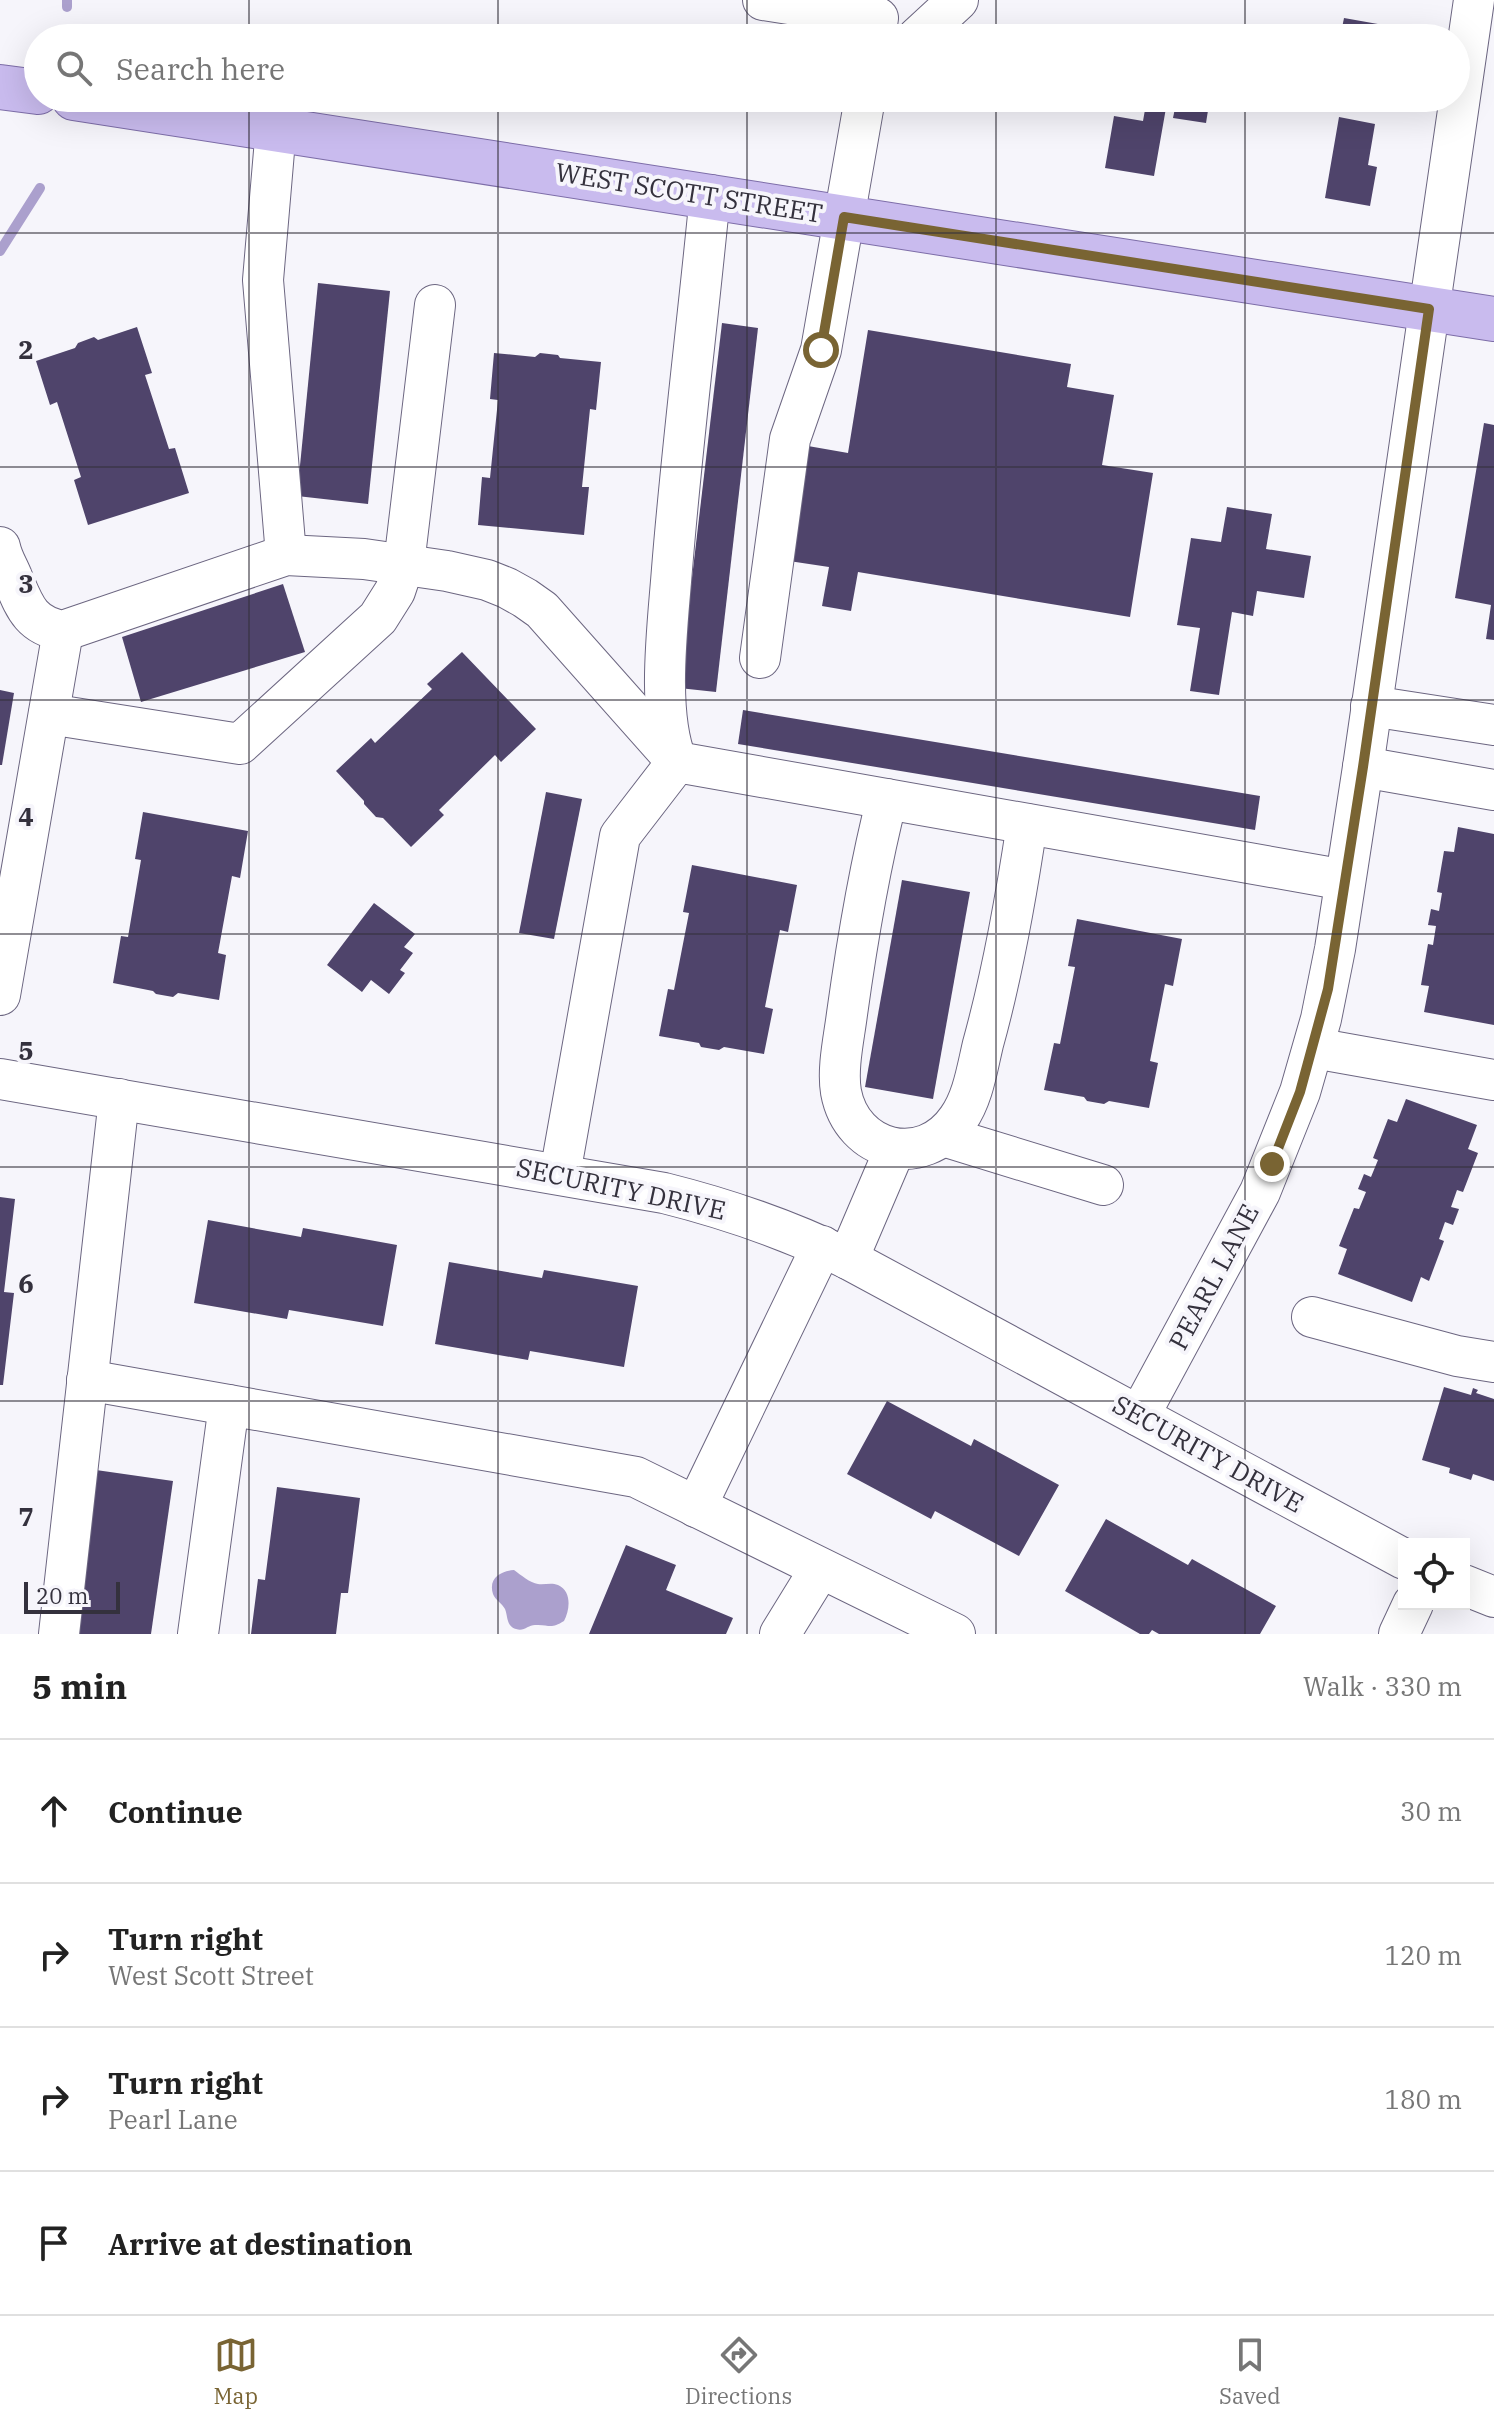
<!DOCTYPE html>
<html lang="en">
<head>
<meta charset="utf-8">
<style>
  :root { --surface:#fff; --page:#f2f2f2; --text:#222; --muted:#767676; --line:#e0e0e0; --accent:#796433 }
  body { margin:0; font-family:"IBM Plex Serif",serif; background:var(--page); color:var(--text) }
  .controls { position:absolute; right:24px; bottom:24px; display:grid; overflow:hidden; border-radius:0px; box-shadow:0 8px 32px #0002 }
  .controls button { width:72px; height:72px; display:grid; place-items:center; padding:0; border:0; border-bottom:2px solid var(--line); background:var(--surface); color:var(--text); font:40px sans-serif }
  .scale { position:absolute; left:24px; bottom:20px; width:96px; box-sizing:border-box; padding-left:8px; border:4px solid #34313d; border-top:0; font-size:22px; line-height:28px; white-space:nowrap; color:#34313d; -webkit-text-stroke:6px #f6f5fb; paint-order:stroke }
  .stop { position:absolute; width:24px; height:24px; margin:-18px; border:6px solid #796433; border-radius:50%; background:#fff }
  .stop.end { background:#796433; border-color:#fff; box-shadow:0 2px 8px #0008 }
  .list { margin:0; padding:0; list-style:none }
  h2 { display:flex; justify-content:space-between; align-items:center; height:104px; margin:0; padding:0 32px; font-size:34px }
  h2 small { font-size:26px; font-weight:400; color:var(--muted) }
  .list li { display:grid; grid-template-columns:52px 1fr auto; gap:24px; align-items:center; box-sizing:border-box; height:144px; padding:0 32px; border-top:2px solid var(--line) }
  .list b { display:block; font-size:30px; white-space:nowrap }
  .list p { margin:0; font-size:26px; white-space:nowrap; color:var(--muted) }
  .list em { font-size:26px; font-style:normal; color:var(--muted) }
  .icon { flex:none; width:44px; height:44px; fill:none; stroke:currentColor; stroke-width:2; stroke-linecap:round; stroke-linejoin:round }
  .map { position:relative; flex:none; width:1494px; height:1634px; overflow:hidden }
  .search { position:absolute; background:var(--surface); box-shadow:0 8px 32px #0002; left:24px; right:24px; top:24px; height:88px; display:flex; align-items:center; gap:20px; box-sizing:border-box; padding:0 28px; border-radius:44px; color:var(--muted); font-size:30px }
  .sheet { height:680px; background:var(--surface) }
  nav { display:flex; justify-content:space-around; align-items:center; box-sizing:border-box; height:112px; border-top:2px solid var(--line); background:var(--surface); font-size:22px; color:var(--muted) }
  nav a { display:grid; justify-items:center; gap:4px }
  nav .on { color:var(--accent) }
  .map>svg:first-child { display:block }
  .water { fill:#aba0cd }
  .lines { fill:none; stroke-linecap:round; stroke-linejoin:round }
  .stream { stroke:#aba0cd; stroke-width:10 }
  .building { fill:#4f446b }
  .minor-casing { stroke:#6c6681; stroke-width:42 }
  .major-casing { stroke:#7d6da8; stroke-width:46 }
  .minor { stroke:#fff; stroke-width:40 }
  .major { stroke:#c9bbee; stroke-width:44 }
  .route { stroke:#796433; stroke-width:10 }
  .grid { fill:none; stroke:#34313d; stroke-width:2; stroke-opacity:0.55 }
  .labels { text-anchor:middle; stroke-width:8; stroke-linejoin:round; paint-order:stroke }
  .street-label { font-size:26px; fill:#34313d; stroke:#f6f5fb }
  .grid-label { font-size:26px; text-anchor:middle; font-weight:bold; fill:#34313d; stroke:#f6f5fb; stroke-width:8; stroke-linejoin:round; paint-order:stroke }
</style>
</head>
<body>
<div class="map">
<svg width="1494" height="1634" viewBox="0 0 1494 1634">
  <rect width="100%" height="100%" fill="#f6f5fb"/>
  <path class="water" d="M514,1570C521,1575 530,1583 538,1584C545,1585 551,1582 558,1585C572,1591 570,1610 564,1621C550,1630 549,1624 535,1625C528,1625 524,1632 516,1629C506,1626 508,1616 505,1609C502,1603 495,1600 493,1594C488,1578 501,1571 514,1570Z"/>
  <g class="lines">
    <g class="stream">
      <path d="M67,7V0"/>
      <path d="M0,251L40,188"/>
    </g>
  </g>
  <g class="building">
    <path d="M1344,18L1406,29L1404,38H1340Z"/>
    <path d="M1177,98H1210L1206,123L1173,118Z"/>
    <path d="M1146,104L1166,108L1154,176L1105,168L1114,116L1143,121Z"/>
    <path d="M1339,117L1375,124L1368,165L1377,167L1370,206L1325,198Z"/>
    <path d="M318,283L390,291L368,504L297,496Z"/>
    <path d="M722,323L758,328L716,692L679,688Z"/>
    <path d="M137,327L152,373L145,375L169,449L175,448L189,493L88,525L74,480L81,477L57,402L50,405L36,361L75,348L78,343L94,337L98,340Z"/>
    <path d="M868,330L1071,364L1067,387L1114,395L1102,465L1153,473L1130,617L858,572L851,611L822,606L829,567L789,561L808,446L848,453Z"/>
    <path d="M494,353L535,357L540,353L558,355L560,358L601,362L596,410L590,409L582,487H589L584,535L478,525L482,477L490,478L498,400L490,399Z"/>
    <path d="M1484,423L1494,425V640L1486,639L1491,605L1455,598Z"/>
    <path d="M1227,507L1272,514L1266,549L1311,556L1304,598L1257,591L1253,616L1232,612L1219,695L1190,691L1200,628L1177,625L1191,538L1221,542Z"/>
    <path d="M283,584L305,652L141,702L122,637Z"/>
    <path d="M462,652L536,729L501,762L495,755L439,810L444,815L411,847L383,818L376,817L364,804V801L336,771L371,738L375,743L432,689L427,684Z"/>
    <path d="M0,690L14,693L2,765H0Z"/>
    <path d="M743,710L1260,796L1255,830L738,744Z"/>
    <path d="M546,792L582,799L554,939L519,933Z"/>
    <path d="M143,812L248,831L240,878L232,876L218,953L226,955L219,1000L178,993L173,997L156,994L153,991L113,983L121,936L128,937L141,860L135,859Z"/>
    <path d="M1458,827L1494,834V1025L1424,1012L1429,986L1421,985L1428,944L1433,945L1436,926L1428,925L1431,909L1439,911L1442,893L1437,892L1444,851L1454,852Z"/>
    <path d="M692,865L797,885L788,932L780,930L765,1007L773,1009L764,1054L724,1047L719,1050L701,1047L699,1043L659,1036L668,989L674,990L689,913L683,912Z"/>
    <path d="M902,880L970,892L933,1099L865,1087Z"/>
    <path d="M374,903L415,934L404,947L413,953L400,970L405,973L389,994L371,980L362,992L327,965Z"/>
    <path d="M1077,919L1182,939L1173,986L1165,984L1150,1061L1158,1063L1149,1108L1109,1101L1104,1104L1087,1101L1084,1097L1044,1090L1054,1043L1060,1044L1075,967L1068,966Z"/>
    <path d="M1406,1099L1477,1125L1468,1149L1478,1153L1463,1192L1457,1190L1451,1207L1459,1209L1453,1225L1445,1222L1439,1239L1444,1241L1429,1281L1421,1277L1412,1302L1338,1274L1347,1249L1339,1246L1354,1208L1359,1209L1366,1192L1358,1189L1364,1174L1371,1177L1378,1160L1373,1158L1388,1119L1397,1122Z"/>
    <path d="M0,1197L15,1199L4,1292L14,1293L3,1385H0Z"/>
    <path d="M208,1220L301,1237L303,1228L397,1245L383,1326L289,1310L287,1319L194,1303Z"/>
    <path d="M449,1262L542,1278L544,1270L638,1286L624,1367L530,1351L528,1360L435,1344Z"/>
    <path d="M1444,1387L1471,1395L1473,1388L1478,1390L1476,1393L1494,1399V1481L1473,1474L1471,1480L1449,1473L1450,1468L1422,1460Z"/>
    <path d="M887,1401L971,1446L974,1439L1059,1485L1019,1556L935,1511L931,1519L847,1474Z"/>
    <path d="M96,1470L173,1481L151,1634H72Z"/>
    <path d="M277,1487L360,1498L348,1593H341L336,1634H251L258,1579L265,1580Z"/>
    <path d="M1106,1519L1188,1565L1192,1559L1276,1606L1260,1634H1159L1152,1630L1149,1634H1140L1065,1591Z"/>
    <path d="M626,1545L676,1565L666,1590L733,1618L726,1634H589Z"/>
  </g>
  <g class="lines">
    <g class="minor-casing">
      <g id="minor">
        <path d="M763,0L878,18L875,38"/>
        <path d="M917,38L958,0"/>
        <path d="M276,128L263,280L286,555"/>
        <path d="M0,547C2,558 8,567 12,577C24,605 29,625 63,631L286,555L364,559L447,571L487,580L507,588L525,598L542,610L677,762"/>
        <path d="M760,658L790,439L821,350L865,98"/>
        <path d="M1371,706L1494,725"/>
        <path d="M49,714L240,744L378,618L395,591L404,564L435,305"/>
        <path d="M677,762C656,712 668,624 672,569C682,444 698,320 710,195"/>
        <path d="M1363,767L1494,790"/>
        <path d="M887,799C869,869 857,942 847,1014C844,1038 837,1068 841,1092C852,1152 923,1170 958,1119C973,1098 977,1069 983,1044C1003,972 1016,898 1027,824"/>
        <path d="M0,995L63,631"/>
        <path d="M1314,1048L1494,1080"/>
        <path d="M0,1079L664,1193C728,1209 789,1230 848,1259L1404,1559"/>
        <path d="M943,1136L1103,1185"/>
        <path d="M560,1174L620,836L677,762L1345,880"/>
        <path d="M848,1259L895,1149"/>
        <path d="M1312,1317L1457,1356L1494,1362"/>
        <path d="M87,1380L636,1477L955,1634"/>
        <path d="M1139,1416L1260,1192L1300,1092L1321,1019L1335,949L1363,767L1474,0"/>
        <path d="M696,1507L822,1246"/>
        <path d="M1464,1585L1494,1597"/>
        <path d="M59,1634L119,1099"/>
        <path d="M198,1634L229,1405"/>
        <path d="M780,1634L820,1569"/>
        <path d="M1399,1634L1413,1604"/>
      </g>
    </g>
    <g class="major-casing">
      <g id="major">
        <path d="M0,87L38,92"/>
        <path d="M74,98L1494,319"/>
      </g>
    </g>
    <use href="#minor" class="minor"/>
    <use href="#major" class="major"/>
  </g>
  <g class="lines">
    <path class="route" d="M821,350L844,217L1429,309L1363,767L1328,989L1300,1092L1272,1164"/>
  </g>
  <path class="grid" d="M249,0V38M498,0V38M747,0V38M996,0V38M1245,0V38M249,98V1634M498,98V1634M747,98V1634M996,98V1634M1245,98V1634M0,233H1494M0,467H1494M0,700H1494M0,934H1494M0,1167H1494M0,1401H1494"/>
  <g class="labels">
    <g class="street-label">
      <text transform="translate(689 193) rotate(9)" y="9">WEST SCOTT STREET</text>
      <text transform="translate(621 1189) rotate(12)" y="9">SECURITY DRIVE</text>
      <text transform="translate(1214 1277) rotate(-62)" y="9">PEARL LANE</text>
      <text transform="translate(1208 1454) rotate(29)" y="9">SECURITY DRIVE</text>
    </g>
  </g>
  <g class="grid-label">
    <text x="26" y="359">2</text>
    <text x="26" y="593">3</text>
    <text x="26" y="826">4</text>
    <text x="26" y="1060">5</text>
    <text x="26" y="1293">6</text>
    <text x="26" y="1526">7</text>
  </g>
</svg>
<div class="controls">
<button><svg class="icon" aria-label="locate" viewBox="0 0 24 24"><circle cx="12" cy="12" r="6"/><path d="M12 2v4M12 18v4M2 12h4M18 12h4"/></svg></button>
</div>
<div class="scale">20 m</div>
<div class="stop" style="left:821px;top:350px"></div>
<div class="stop end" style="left:1272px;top:1164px"></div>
<div class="search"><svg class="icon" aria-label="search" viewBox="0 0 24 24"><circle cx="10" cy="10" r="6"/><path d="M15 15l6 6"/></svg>Search here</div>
</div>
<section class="sheet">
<h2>5 min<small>Walk · 330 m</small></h2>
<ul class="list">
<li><svg class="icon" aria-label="ahead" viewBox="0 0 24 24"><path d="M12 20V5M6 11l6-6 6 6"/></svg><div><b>Continue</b></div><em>30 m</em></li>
<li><svg class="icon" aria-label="right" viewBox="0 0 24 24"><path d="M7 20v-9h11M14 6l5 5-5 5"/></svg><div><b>Turn right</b><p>West Scott Street</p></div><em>120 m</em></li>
<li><svg class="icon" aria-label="right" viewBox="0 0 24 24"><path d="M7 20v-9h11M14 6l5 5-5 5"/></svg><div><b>Turn right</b><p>Pearl Lane</p></div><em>180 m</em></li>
<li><svg class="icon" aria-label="arrive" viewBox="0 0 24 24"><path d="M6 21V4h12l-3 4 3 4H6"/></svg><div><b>Arrive at destination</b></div></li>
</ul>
</section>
<nav>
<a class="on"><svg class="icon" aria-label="map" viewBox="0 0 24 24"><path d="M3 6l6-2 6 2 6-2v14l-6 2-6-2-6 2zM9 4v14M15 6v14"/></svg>Map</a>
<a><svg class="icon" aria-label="directions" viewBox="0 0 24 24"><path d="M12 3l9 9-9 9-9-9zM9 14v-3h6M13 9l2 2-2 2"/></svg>Directions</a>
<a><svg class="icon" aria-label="saved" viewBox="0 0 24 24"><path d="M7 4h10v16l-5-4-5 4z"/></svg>Saved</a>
</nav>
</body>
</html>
